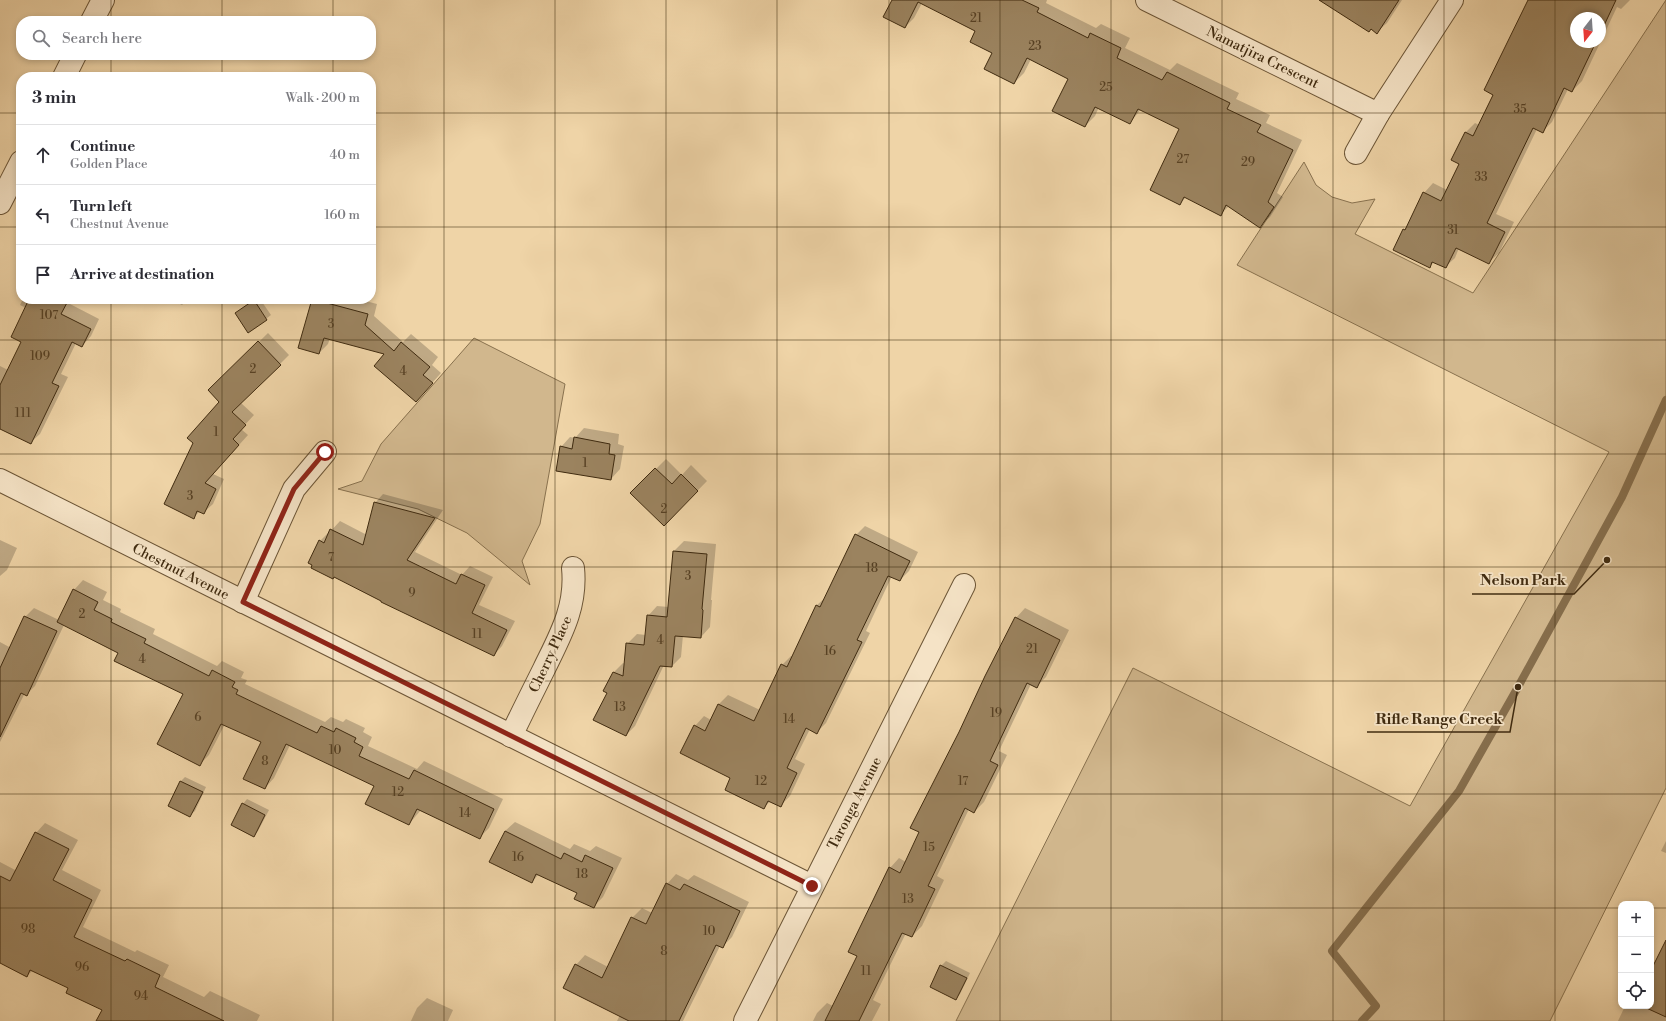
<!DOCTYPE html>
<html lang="en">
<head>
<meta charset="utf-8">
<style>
  :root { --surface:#fff; --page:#f7f7f7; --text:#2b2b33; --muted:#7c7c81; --line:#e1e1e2 }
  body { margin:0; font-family:"Libre Bodoni",serif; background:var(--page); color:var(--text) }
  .controls { position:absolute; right:12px; bottom:12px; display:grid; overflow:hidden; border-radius:8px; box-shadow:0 2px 6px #0003 }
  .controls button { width:36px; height:36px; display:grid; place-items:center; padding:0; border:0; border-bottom:1px solid var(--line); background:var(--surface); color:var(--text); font:20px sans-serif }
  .compass { position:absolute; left:1570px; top:12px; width:36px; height:36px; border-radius:50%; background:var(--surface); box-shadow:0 2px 6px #0003; rotate:197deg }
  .stop { position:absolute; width:12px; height:12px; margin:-9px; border:3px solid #8f2418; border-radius:50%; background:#fff }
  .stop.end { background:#8f2418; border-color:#fff; box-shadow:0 1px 4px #0008 }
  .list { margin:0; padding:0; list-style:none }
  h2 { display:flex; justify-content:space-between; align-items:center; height:52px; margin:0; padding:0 16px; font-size:17px }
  h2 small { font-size:13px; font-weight:400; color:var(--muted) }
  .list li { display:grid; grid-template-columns:26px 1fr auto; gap:12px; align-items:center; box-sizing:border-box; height:60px; padding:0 16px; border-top:1px solid var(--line) }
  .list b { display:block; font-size:15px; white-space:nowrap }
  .list p { margin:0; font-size:13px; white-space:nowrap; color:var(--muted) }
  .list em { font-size:13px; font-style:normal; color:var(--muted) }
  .icon { flex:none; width:22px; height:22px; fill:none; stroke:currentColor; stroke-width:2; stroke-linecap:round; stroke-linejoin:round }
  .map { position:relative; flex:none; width:1666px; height:1021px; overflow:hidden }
  .search { position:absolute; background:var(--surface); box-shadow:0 2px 6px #0003; left:16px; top:16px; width:360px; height:44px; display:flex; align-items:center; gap:10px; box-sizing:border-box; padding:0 14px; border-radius:16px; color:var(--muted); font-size:15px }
  .panel { position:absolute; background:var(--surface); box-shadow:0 2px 6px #0003; left:16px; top:72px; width:360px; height:232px; border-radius:16px }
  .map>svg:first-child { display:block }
  .green { fill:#d1b78d; stroke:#88714e }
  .shadow { fill:#0003; fill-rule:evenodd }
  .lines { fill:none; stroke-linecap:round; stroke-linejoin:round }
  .stream { stroke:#866e4c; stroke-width:8 }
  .building { fill:#9b835f; stroke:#402b10 }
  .minor-casing { stroke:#6c5536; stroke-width:24 }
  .minor { stroke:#f5e3c6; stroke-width:22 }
  .route { stroke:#8f2418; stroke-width:5 }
  .grid { fill:none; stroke:#402b10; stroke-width:1; stroke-opacity:0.55 }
  .labels { text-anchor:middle; stroke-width:3.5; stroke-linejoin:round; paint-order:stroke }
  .number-label { font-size:12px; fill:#574124 }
  .street-label { font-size:14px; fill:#402b10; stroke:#f5e3c6 }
  .leader { fill:none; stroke:#402b10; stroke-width:1.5 }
  .callout-dot { fill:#402b10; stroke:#f5e3c6; stroke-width:1.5 }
  .callout-label { font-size:15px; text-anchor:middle; font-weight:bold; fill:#402b10; stroke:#f5e3c6; stroke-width:3.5; stroke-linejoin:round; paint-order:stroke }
</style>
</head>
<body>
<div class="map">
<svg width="1666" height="1021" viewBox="0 0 1666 1021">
  <rect width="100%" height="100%" fill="#efd4a7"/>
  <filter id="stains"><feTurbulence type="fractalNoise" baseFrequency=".005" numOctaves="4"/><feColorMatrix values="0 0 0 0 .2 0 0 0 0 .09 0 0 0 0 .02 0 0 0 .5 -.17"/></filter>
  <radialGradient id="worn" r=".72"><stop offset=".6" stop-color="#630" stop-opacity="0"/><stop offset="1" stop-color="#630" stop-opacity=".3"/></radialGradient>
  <g class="green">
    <path d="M1666,0V788L1550,1021H956L1133,668L1410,806L1609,452L1237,265L1304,162L1316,185L1332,197L1352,203L1375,199L1355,234L1473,293Z"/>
    <path d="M474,338L565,384L540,524L522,561L530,585L467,533L418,509L338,489L362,481L381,444Z"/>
  </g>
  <g class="shadow">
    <path d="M892,0H1047L1046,3L1096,28L1101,24L1130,38L1125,48L1170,70L1177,63L1239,93L1236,99L1270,115L1266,123L1302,140L1277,193L1283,197L1270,217L1260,226L1229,206L1221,214L1186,197L1180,204L1181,128L1141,109L1130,123L1099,107L1095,116L1085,126L1069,78L1031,59L1024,73L1014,83L977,31L922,3L914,18L905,27Z"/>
    <path d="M1321,0H1402L1387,23L1377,32Z"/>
    <path d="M1531,0H1630L1621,9L1617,7L1582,81L1572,91L1568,89L1552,122L1542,132L1537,129L1496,214L1514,222L1499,253L1489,262L1459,248L1455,258L1445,267L1434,262L1430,267L1404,230L1408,225L1424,193L1433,183L1447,190L1460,163L1452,160L1466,132L1475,123L1479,125L1494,94ZM1576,18H1600V42H1576Z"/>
    <path d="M23,299H73L70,304L99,319L91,336L82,346L76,343L61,374L68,377L40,434L30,443L0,428V366L8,370L23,342L26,308L20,305Z"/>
    <path d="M170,299H188L182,305Z"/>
    <path d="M255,299H260L271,315L249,332L236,313Z"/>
    <path d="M313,299H358L377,304L374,316L403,342L411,334L438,357L432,365L441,373L416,401L386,353L330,338L328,344L319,353L300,347Z"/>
    <path d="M268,333L289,355L241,403L254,415L241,429L248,435L213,474L224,479L213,504L203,513L200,511L193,518L220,402L209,391Z"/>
    <path d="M584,428L619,434L618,444L624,446L620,469L611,479L561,447L570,437L575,438Z"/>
    <path d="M666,459L682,475L691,465L707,481L664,525L632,493Z"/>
    <path d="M383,494L443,510L415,552L462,575L470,566L493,577L479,605L515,621L502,646L494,655L320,541L328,533H329L340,521L367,535L375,503Z"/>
    <path d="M865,526L918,552L909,571L900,580L892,576L866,631L870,633L826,723L817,732L810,729L795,759L805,764L790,796L780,806L771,801L764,807L732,778L695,726L704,716L711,720L719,704L728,695L760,710L782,665L791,656H793L817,605L827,596L856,535Z"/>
    <path d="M0,540L17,548L7,570L0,576Z"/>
    <path d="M684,541L716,544L711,600H712L710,627L701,637L683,635L681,657L672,666L664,665L635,726L626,735L608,692L605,691L614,672L623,663L625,664L627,644L637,634L646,635L648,616L657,606L669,607L674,551Z"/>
    <path d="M83,580L107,592L103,600L121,609L120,612L155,629L153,634L217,666L222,661L244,672L241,678L247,680L245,684L325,722L331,717L343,722L346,719L365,728L363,732L372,737L368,746L417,769L424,761L503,799L489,828L479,838L421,810L409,824L375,786L290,745L274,778L265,788L263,742L225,724L209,755L199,765L184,694L119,652L64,625L35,686L27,694L25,693L0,742V642L11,648L25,617L34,608L59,620L74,590Z"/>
    <path d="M1025,608L1069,630L1046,677L1036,687L1031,684L999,751L1007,755L984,802L974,812L969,809L937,876L944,880L922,926L912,936L906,933L873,1000L881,1004L872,1021H813L817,1013L827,1003L833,1006L858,956L890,868L899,858L906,862L921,832L960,733L1016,618Z"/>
    <path d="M185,777L206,787L195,811L190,815L169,806L181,781Z"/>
    <path d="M247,799L269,810L258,831L254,836L243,804Z"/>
    <path d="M515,822L570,849L574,844L590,851L596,846L622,858L603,897L593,907L578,893L539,874L532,882L505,831Z"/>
    <path d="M45,823L78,840L62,870L101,890L83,927L135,952L137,950L169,965L163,977L204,997L210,991L260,1015L257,1021H97L103,1009L70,988L33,970L27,976L0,926V862L17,871L36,833Z"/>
    <path d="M1666,841V853L1661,851Z"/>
    <path d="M676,874L688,880L694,875L749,902L732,937L722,947L720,946L683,1021H617L620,1015L576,965L585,955L608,967L632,918L642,908L652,913L667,884Z"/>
    <path d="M1666,942V1021H1618L1625,1006H1651V972Z"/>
    <path d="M946,961L970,973L960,994L956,999L941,966Z"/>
    <path d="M427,998L453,1010L448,1021H411L417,1008Z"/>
  </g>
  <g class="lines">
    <path class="stream" d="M1362,1021L1376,1006L1332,951L1459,791L1518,687L1622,497L1666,400"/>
  </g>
  <g class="building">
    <path d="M892,0H1022L1039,8L1037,12L1088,38L1090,33L1121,48L1117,58L1162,80L1167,72L1230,103L1227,109L1261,125L1257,132L1293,150L1268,202L1274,207L1260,228L1226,205L1221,216L1184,197L1180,205L1150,190L1179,129L1138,109L1130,124L1095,107L1085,127L1052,111L1068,79L1027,58L1014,84L984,69L992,53L970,42L975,31L918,2L905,28L883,17Z"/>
    <path d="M1319,0H1399L1377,34L1371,29L1369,32Z"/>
    <path d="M1528,0H1616L1600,34V18H1576V42H1596L1572,92L1564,88L1543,133L1533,128L1487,223L1505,232L1489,264L1456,248L1446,268L1432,262L1430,268L1393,250L1403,229L1405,230L1423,192L1441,201L1459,164L1451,160L1465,132L1473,136L1493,95L1484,90Z"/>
    <path d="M29,299H69L61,314L91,329L82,347L72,342L52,383L59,386L31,444L0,429V385L21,342L11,337Z"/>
    <path d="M312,299L368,314L365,325L394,351L401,342L430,367L423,375L433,383L416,402L374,366L384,354L324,338L319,354L298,348Z"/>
    <path d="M254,300L267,320L248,333L235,313Z"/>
    <path d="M258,341L281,365L232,412L246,425L233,439L239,445L205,483L216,489L204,514L197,511L194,519L164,504L193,443L187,438L219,402L208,390Z"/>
    <path d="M574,437L610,444L609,454L615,455L611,480L556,471L560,446L572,449Z"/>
    <path d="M655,468L672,484L681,474L698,491L664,526L630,493Z"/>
    <path d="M374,502L435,518L407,560L456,584L461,574L485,585L472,613L507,630L494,656L381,602V601L334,577L333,579L311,568L312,565L308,563L319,540L324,543L330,529L363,545Z"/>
    <path d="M855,534L910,561L900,581L888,576L857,640L862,642L817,734L806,728L787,768L797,773L781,807L768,801L764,809L725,790L730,778L680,753L694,725L705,731L718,704L754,721L781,664L787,667L816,605L820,607Z"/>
    <path d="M673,551L707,554L702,609L703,610L701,638L675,636L672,667L660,666L626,736L593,720L607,693L603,691L613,672L623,676L626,643L644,645L647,615L667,617Z"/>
    <path d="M73,589L98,602L94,610L112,619L111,622L146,639L144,643L209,676L212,670L235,682L232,687L238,690L236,694L317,733L321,726L334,732L336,728L356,738L354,742L363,747L359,756L409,779L414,770L494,809L480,839L417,809L409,825L365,804L374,786L286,744L265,789L243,779L261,742L221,724L200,766L157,744L183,694L114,661L118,653L57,622Z"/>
    <path d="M24,616L57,631L27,696L21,693L0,737V668Z"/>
    <path d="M1015,617L1060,640L1037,688L1027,683L990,761L998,765L974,813L965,808L928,886L935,889L912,937L902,933L859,1021H825L857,956L848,952L889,867L900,873L919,832L910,828L959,732L985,676Z"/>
    <path d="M180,781L203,792L190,817L168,806Z"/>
    <path d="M242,803L265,815L254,837L231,825Z"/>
    <path d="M505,831L561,859L564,853L582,862L585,855L613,868L594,908L574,899L577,893L536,874L532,883L489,862Z"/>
    <path d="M35,832L69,849L53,880L92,900L74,937L125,961L127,959L160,975L155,987L224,1021H96L102,1010L66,993L68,988L30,970L27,977L0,963V876L10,881Z"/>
    <path d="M666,883L680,890L684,884L740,911L723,948L716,945L679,1021H629L563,988L575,964L602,978L631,917L646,924Z"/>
    <path d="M1666,940V1017L1642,1006H1651V970Z"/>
    <path d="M940,965L967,978L956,1000L930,987Z"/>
  </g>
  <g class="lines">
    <g class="minor-casing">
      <g id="minor">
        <path d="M1147,0L1378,114L1452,0"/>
        <path d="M92,21L103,0"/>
        <path d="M64,77L75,55"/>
        <path d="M1356,153L1378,114"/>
        <path d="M0,203L21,162"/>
        <path d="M0,480L812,886"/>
        <path d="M243,602L294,489L325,452"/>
        <path d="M511,736C522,713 533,691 544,669C560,636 577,607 573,568"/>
        <path d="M745,1021L964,585"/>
      </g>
    </g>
    <use href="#minor" class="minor"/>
  </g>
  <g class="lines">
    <path class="route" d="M325,452L294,489L243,602L812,886"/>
  </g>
  <path class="grid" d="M111,0V21M222,0V21M333,0V21M444,0V1021M555,0V1021M666,0V1021M777,0V1021M889,0V1021M1000,0V1021M1111,0V1021M1222,0V1021M1333,0V1021M1444,0V1021M1555,0V1021M111,55V77M222,55V77M333,55V77M0,113H21M371,113H1666M0,227H21M371,227H1666M111,299V1021M222,299V1021M333,299V1021M0,340H1666M0,454H1666M0,567H1666M0,681H1666M0,794H1666M0,908H1621M1651,908H1666"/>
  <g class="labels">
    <g class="number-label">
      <text x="976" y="22">21</text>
      <text x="1035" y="50">23</text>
      <text x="1106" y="91">25</text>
      <text x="1520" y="113">35</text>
      <text x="1183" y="163">27</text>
      <text x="1248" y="166">29</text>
      <text x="1481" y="181">33</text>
      <text x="1453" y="234">31</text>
      <text x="49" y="319">107</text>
      <text x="331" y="328">3</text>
      <text x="40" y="360">109</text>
      <text x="253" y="373">2</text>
      <text x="403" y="375">4</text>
      <text x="23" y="417">111</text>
      <text x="216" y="436">1</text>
      <text x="585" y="467">1</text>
      <text x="190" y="500">3</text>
      <text x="664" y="513">2</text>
      <text x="331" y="561">7</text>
      <text x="872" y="572">18</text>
      <text x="688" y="580">3</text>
      <text x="412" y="597">9</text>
      <text x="82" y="618">2</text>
      <text x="477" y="638">11</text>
      <text x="660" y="644">4</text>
      <text x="1032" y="653">21</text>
      <text x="830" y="655">16</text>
      <text x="142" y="663">4</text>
      <text x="620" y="711">13</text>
      <text x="996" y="717">19</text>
      <text x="198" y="721">6</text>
      <text x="789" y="723">14</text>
      <text x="335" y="754">10</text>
      <text x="265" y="765">8</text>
      <text x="761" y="785">12</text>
      <text x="963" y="785">17</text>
      <text x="398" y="796">12</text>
      <text x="465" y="817">14</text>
      <text x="929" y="851">15</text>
      <text x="518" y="861">16</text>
      <text x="582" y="878">18</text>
      <text x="908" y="903">13</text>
      <text x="28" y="933">98</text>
      <text x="709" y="935">10</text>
      <text x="664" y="955">8</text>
      <text x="82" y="971">96</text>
      <text x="866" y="975">11</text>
      <text x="141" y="1000">94</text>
    </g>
    <g class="street-label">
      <text transform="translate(1263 57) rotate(26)" y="5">Namatjira Crescent</text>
      <text transform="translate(181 571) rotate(27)" y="5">Chestnut Avenue</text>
      <text transform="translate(550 654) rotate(-65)" y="5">Cherry Place</text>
      <text transform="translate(854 803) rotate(-63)" y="5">Taronga Avenue</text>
    </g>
  </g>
  <path class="leader" d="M1607 560L1574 594H1472M1518 687L1510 732H1367"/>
  <g class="callout-dot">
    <circle cx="1607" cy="560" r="4"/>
    <circle cx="1518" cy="687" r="4"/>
  </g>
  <g class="callout-label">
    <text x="1523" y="585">Nelson Park</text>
    <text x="1439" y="724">Rifle Range Creek</text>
  </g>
  <rect width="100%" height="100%" filter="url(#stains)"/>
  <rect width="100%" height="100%" fill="url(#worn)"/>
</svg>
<div class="controls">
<button>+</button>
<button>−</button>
<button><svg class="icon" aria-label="locate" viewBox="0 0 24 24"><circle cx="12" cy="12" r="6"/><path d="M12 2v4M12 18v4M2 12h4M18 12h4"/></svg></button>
</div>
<svg class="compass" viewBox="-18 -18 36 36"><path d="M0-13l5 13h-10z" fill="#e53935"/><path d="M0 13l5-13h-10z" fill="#7c7c81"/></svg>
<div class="stop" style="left:325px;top:452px"></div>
<div class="stop end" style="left:812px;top:886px"></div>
<div class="search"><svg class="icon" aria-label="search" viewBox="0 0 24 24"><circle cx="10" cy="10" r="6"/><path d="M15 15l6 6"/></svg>Search here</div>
<section class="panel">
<h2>3 min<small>Walk · 200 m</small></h2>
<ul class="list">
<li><svg class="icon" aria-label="ahead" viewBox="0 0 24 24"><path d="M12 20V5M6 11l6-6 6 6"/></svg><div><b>Continue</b><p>Golden Place</p></div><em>40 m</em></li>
<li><svg class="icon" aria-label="left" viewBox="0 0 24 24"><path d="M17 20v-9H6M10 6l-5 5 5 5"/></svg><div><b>Turn left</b><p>Chestnut Avenue</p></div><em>160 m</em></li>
<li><svg class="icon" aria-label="arrive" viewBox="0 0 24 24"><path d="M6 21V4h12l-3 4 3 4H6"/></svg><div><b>Arrive at destination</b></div></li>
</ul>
</section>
</div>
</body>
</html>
